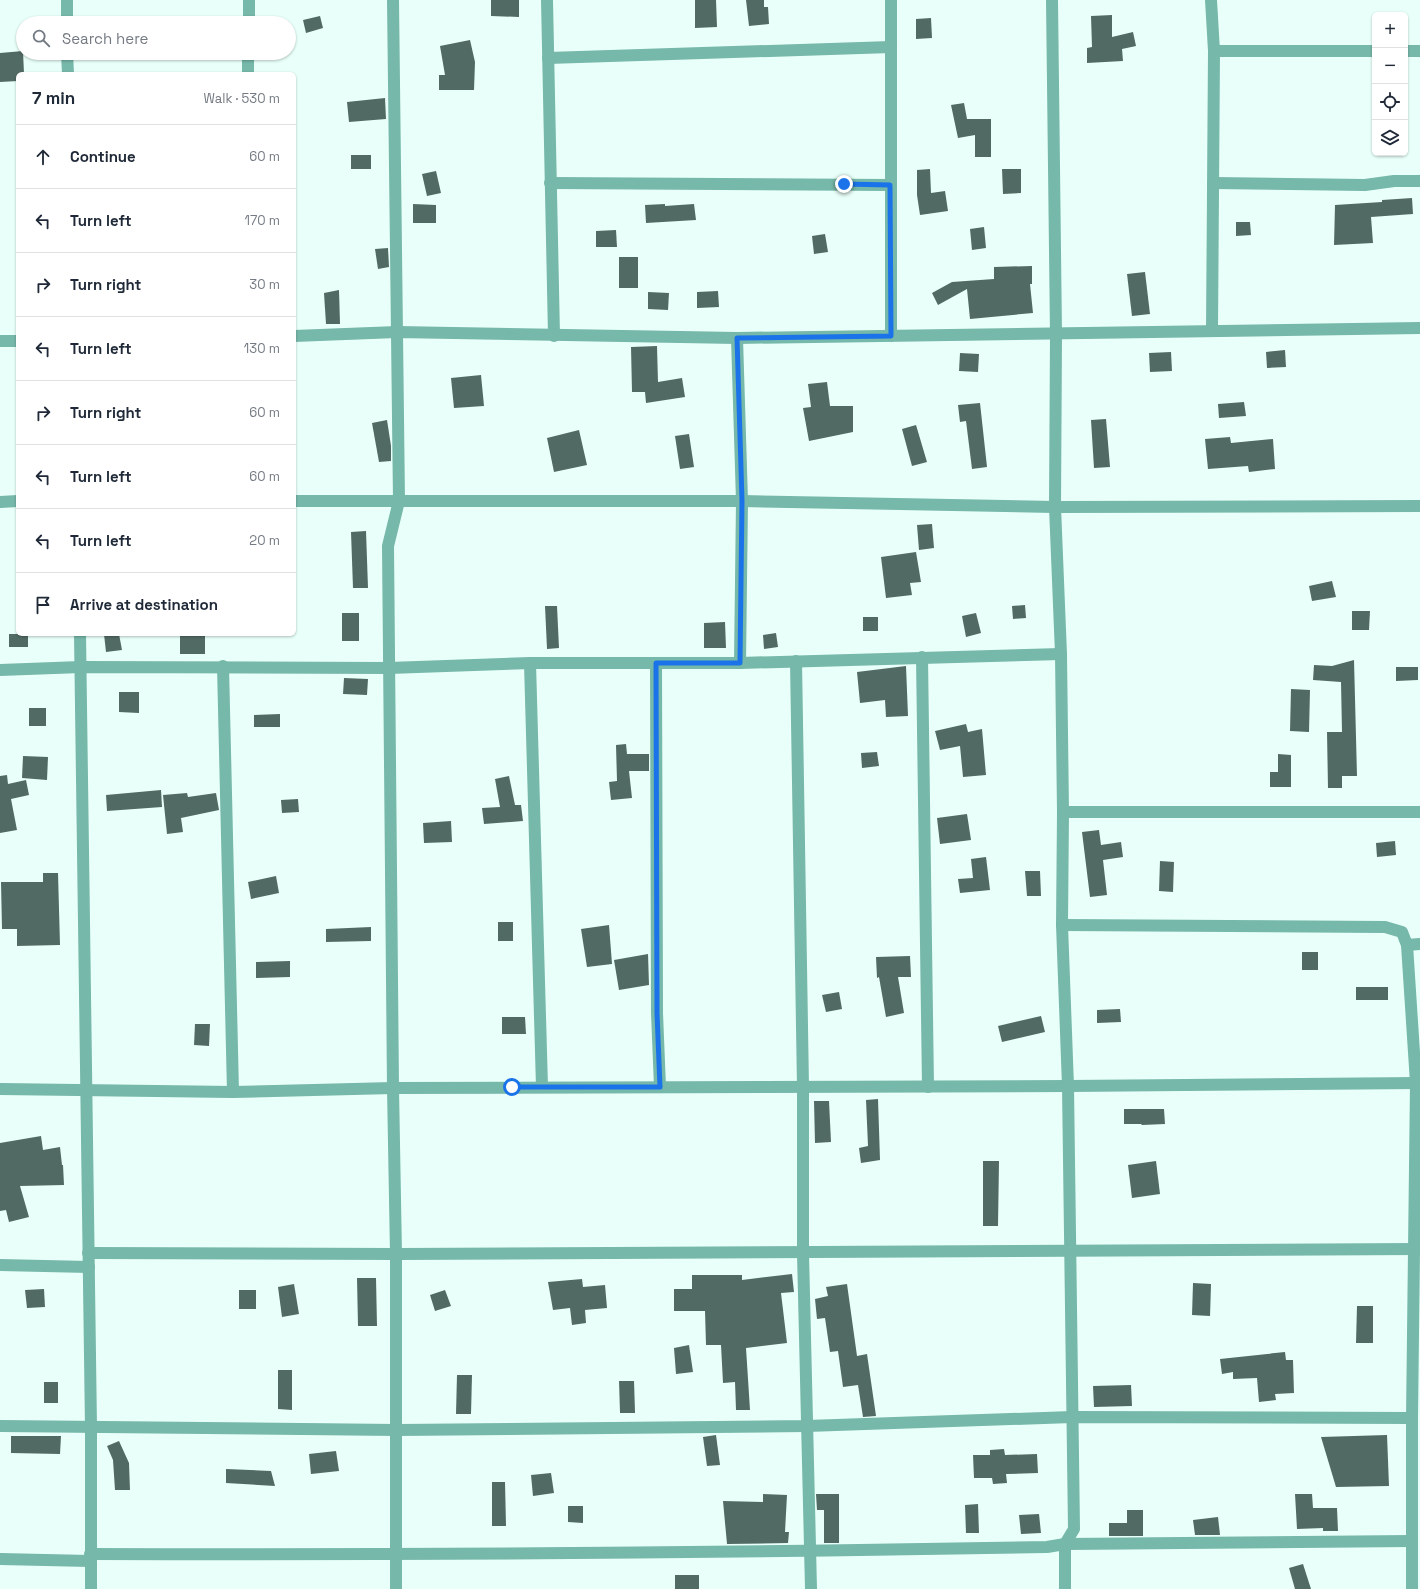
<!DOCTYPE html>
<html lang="en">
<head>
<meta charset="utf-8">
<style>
  :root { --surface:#fff; --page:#f2f2f3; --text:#1f2937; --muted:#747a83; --line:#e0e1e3 }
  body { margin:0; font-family:"Space Grotesk",sans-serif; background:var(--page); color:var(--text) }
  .controls { position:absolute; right:12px; top:12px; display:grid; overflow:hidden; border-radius:6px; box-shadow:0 1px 3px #0004 }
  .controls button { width:36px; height:36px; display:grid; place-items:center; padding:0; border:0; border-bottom:1px solid var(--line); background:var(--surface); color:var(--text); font:20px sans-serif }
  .stop { position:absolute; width:12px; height:12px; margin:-9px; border:3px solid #1a73e8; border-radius:50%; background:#fff }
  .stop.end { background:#1a73e8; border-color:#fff; box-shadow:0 1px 4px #0008 }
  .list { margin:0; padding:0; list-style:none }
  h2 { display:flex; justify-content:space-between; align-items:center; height:52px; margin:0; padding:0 16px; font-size:17px }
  h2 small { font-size:13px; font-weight:400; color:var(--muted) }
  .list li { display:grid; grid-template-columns:26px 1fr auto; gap:12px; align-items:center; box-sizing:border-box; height:64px; padding:0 16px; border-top:1px solid var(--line) }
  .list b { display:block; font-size:15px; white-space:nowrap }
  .list em { font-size:13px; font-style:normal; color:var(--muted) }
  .icon { flex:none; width:22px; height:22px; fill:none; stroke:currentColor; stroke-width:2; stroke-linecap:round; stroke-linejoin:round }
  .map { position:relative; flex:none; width:1420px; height:1589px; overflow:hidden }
  .search { position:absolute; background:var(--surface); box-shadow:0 1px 3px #0004; left:16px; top:16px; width:280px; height:44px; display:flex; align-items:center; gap:10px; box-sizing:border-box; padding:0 14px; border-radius:22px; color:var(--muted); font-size:15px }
  .panel { position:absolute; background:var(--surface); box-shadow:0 1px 3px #0004; left:16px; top:72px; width:280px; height:564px; border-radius:6px }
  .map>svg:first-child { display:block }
  .building { fill:#526a64 }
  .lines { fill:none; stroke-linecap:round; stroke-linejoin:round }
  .minor { stroke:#76b8a9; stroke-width:12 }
  .route { stroke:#1a73e8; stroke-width:5 }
</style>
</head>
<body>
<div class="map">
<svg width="1420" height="1589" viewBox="0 0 1420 1589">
  <rect width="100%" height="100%" fill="#e9fff9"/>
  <g class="building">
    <path d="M491,0H519V17L491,16Z"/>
    <path d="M695,0H716L717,27L695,28Z"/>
    <path d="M746,0H764V7H768L769,24L749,26Z"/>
    <path d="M1112,15V37L1133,32L1136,46L1122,49L1123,61L1087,63V48L1092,47L1091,16Z"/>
    <path d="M320,16L323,28L306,33L303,20Z"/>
    <path d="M931,18L932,38L916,39V19Z"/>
    <path d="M470,40L475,62L474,90H439V75H445L440,46Z"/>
    <path d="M23,51L24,74H18V81L0,82V53Z"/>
    <path d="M385,98L386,119L349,122L347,102Z"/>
    <path d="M964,103L967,119H991V157H975V135L958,138L951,105Z"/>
    <rect x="351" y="155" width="20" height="14"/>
    <path d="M930,169L931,193L945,191L948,211L920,215L917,195V170Z"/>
    <path d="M1002,169H1021V193L1003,194Z"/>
    <path d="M436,171L441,193L427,196L422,174Z"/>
    <path d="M1412,198L1413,214L1371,217L1373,243L1334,245L1335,205L1382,202V200Z"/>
    <path d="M413,204L436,205V223H413Z"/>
    <path d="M665,204V206L694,204L696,220L646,223L645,205Z"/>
    <path d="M1236,222H1250L1251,235L1236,236Z"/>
    <path d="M984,227L986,248L972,250L970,229Z"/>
    <path d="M616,230L617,247H596V231Z"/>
    <path d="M825,234L828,252L814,254L812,236Z"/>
    <path d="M388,248L389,267L378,269L375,249Z"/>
    <rect x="619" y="257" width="19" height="31"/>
    <path d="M1032,266V284H1030L1033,313L970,319L967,289L938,305L932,293L952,282L994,279V267Z"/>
    <path d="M1145,272L1150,314L1132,316L1127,274Z"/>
    <path d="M339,290L340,324H326L324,293Z"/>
    <path d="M718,291L719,307L697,308V292Z"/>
    <path d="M648,292L669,293L668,310L648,309Z"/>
    <path d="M657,346L658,382L682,378L685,397L646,403L645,392H632L631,347Z"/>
    <path d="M1285,350L1286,367L1267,368L1266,352Z"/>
    <path d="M1171,352L1172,371L1150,372L1149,353Z"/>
    <path d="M960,353L979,354L978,372L959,371Z"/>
    <path d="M481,375L484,406L454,408L451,378Z"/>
    <path d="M827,382L830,406H853V432L809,441L803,408L811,407L808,384Z"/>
    <path d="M1244,402L1246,416L1219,418L1218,404Z"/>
    <path d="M980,403L987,467L972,469L966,421L960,422L958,405Z"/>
    <path d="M1106,419L1110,467L1094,468L1091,420Z"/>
    <path d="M387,420L391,446V461L379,462L372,423Z"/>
    <path d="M916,425L927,462L912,466L902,429Z"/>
    <path d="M579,430L587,465L554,472L547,438Z"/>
    <path d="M689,434L694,467L680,469L675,436Z"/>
    <path d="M1230,437L1231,443L1273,439L1275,469L1249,472L1248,466L1208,469L1205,439Z"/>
    <path d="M932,524L934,548L919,550L917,525Z"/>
    <path d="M366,531L368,588H353L351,532Z"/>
    <path d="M916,552L921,582L910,583L912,595L886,598L881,557Z"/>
    <path d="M1332,581L1336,597L1312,601L1309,586Z"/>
    <path d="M1025,605L1026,618L1013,619L1012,606Z"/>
    <path d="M545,606H557L559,648L547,649Z"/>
    <path d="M1352,611H1370L1369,630H1352Z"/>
    <rect x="342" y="613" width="17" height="28"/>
    <path d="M976,613L981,633L966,637L962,616Z"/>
    <rect x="863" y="617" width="15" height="14"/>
    <path d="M725,622L726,648H704V623Z"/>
    <path d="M776,633L778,647L764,649L763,635Z"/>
    <rect x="9" y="634" width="19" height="13"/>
    <path d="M104,634H119L122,650L106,652Z"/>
    <rect x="180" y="634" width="25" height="20"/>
    <path d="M1354,660L1357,776H1342V788H1328L1327,732H1342L1341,682L1313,680L1314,665L1332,666Z"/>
    <path d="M906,666L908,716L886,717L885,700L860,703L857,672Z"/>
    <path d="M1396,667H1418V680L1396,681Z"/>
    <path d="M344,678L368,679L367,695L343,694Z"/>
    <path d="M1291,689L1310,690L1309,732L1290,731Z"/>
    <path d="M119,692H139V713L119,712Z"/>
    <rect x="29" y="708" width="17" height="18"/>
    <path d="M280,714V727H254V715Z"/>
    <path d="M966,724L968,732L982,729L986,775L963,777L960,746L940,750L935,731Z"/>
    <path d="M626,744L627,754H649V771H629L632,798L611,800L609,782L617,781L616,745Z"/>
    <path d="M877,752L879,766L862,768L861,753Z"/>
    <path d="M1278,754L1291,755V787H1270V772H1278Z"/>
    <path d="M23,756L48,757L47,780L22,778Z"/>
    <path d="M7,775L8,784L26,780L29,795L11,799L17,830L0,833V776Z"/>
    <path d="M509,776L515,805H521L523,821L484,824L482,808L500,807L495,779Z"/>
    <path d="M161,790L162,807L107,811L106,795Z"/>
    <path d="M187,793L188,797L216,793L219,810L181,818L183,832L167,834L163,795Z"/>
    <path d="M298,799L299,812L282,813L281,800Z"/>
    <path d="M967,814L971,840L940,844L937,818Z"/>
    <path d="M451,821L452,842L424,843L423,823Z"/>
    <path d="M1099,830L1101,845L1121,842L1123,857L1103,860L1107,895L1090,897L1082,832Z"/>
    <path d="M1395,841L1396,855L1377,857L1376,843Z"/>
    <path d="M986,857L990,890L960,893L958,879L973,878L971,859Z"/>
    <path d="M1160,861L1174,862L1173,892L1159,891Z"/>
    <path d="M1025,871H1040L1041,896H1027Z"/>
    <path d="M43,873H58L60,945L17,946V929H2L1,882H43Z"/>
    <path d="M276,876L279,893L251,899L248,882Z"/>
    <rect x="498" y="922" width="15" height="19"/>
    <path d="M609,925L612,964L587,967L581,929Z"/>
    <path d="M371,927V941L326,942V929Z"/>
    <rect x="1302" y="952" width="16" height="18"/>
    <path d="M648,954L649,985L619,990L614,960Z"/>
    <path d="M910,956L911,977H898L904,1013L886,1017L879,977L877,978L876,957Z"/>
    <path d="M290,961V977L256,978V962Z"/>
    <rect x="1356" y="987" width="32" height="13"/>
    <path d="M839,992L842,1009L826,1012L822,995Z"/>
    <path d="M1120,1009L1121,1022L1097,1023V1010Z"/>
    <path d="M1041,1016L1045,1032L1002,1042L998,1026Z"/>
    <path d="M502,1017H525L526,1034H502Z"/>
    <path d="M195,1024H210L209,1046L194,1045Z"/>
    <path d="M878,1099L880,1160L861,1163L859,1148L868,1146L866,1100Z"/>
    <path d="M814,1101H829L831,1142L815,1143Z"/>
    <path d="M1124,1109H1164L1165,1124L1142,1125L1141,1124H1124Z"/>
    <path d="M41,1136L43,1150L60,1147L62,1165H63L64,1185L20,1186L29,1217L9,1222L6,1210L0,1211V1143Z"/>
    <path d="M983,1161H999L998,1226H983Z"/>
    <path d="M1156,1161L1160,1194L1132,1198L1128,1165Z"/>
    <path d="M792,1274L794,1292L781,1293L787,1343L746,1348L750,1410H736L735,1382L723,1383L721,1345H706L705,1311H674V1289H692V1275H742V1280Z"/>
    <path d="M357,1278H376L377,1326H358Z"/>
    <path d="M582,1279L583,1287L605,1285L607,1308L585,1310L586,1323L572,1325L570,1308L553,1310L548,1282Z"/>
    <path d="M1193,1283L1211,1284L1210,1316L1192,1315Z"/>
    <path d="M294,1284L299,1314L282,1317L278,1287Z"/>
    <path d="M847,1284L857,1356L867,1354L876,1416L863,1417L858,1385L843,1387L838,1351L830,1352L825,1318L817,1319L815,1299L828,1296L826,1287Z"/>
    <path d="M44,1289L45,1307L27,1308L25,1290Z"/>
    <rect x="239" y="1290" width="17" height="19"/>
    <path d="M445,1290L451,1306L435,1311L430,1295Z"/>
    <path d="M1357,1306H1373V1343H1356Z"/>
    <path d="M689,1345L693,1372L676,1374L674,1348Z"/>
    <path d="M1285,1352L1286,1360H1293L1294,1393L1275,1394L1276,1400L1259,1402L1257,1378L1233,1379V1372L1222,1374L1220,1359Z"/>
    <path d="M278,1370H292V1410L278,1409Z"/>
    <path d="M457,1375H472L471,1414H456Z"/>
    <path d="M619,1381H634L635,1413H620Z"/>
    <rect x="44" y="1382" width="14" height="21"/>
    <path d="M1131,1385L1132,1406L1094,1407L1093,1386Z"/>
    <path d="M716,1435L720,1465L707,1466L703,1437Z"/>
    <path d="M1387,1435L1389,1486L1336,1487L1321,1437Z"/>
    <path d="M11,1436H61L60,1454L11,1453Z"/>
    <path d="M119,1441L129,1463L130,1490H115L113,1460L107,1446Z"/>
    <path d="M1004,1449L1005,1455L1037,1454L1038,1473L1006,1474L1007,1483L993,1484L992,1478H974L973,1455H990V1450Z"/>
    <path d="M336,1451L339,1471L311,1474L309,1454Z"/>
    <path d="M226,1469L271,1471L275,1486L226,1483Z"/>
    <path d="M551,1473L554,1493L533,1496L531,1475Z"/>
    <path d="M492,1482H505L506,1526H492Z"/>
    <path d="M763,1494L787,1495L785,1532H789L788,1543L727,1544L723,1501L763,1502Z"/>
    <path d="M816,1494H839V1543H824V1510H817Z"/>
    <path d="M1295,1494H1312L1313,1508H1337L1338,1531H1323V1528L1297,1529Z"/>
    <path d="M978,1504L979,1533H966L965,1505Z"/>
    <path d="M568,1506H583V1523L568,1522Z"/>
    <path d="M1127,1510H1143V1536H1109V1523H1127Z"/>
    <path d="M1039,1514L1041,1533L1021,1534L1019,1515Z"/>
    <path d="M1218,1517L1220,1535H1195L1193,1520Z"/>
    <path d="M1303,1564L1311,1589H1295L1289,1568Z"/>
    <rect x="675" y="1575" width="24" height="14"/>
  </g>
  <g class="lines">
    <g class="minor">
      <path d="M67,0V23"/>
      <path d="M393,0L399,501L388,546L393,1088L396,1254V1589"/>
      <path d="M547,0L554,336"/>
      <path d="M891,0V336"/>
      <path d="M1052,0L1056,334L1055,507L1061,654L1063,812L1062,925L1068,1086L1074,1529L1065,1544V1589"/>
      <path d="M1211,0L1214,51L1212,331"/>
      <path d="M249,23V0"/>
      <path d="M1214,51H1375"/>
      <path d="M1405,51H1420"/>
      <path d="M67,53L68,74"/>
      <path d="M548,58L891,47"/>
      <path d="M248,74V53"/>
      <path d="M550,183L890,185"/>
      <path d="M1213,183L1365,185L1394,181H1420"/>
      <path d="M294,336L397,332L737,338L1420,328"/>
      <path d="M737,338L742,501L740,663"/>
      <path d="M0,341H18"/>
      <path d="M294,501H742L1055,507L1420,506"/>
      <path d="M0,502L18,501"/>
      <path d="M80,634L91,1428V1589"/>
      <path d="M922,657L928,1087"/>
      <path d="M796,661L803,1087V1253L811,1589"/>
      <path d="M530,663L542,1087"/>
      <path d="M656,663L657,1013L660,1087"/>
      <path d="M223,666L233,1092"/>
      <path d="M0,670L81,667L389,668L530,663H740L1061,654"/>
      <path d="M1063,812H1420"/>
      <path d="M1062,925L1385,927L1402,932L1407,945L1416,1083L1412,1418V1589"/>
      <path d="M1407,945L1420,944"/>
      <path d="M0,1089L233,1092L393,1088L1068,1086L1420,1083"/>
      <path d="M88,1253L396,1254L1420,1249"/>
      <path d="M0,1265L89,1267"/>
      <path d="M0,1426L397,1430L807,1426L1072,1417L1412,1418"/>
      <path d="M90,1554C409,1555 728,1553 1047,1547L1065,1544L1412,1541"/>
      <path d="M0,1559L90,1561"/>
    </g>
  </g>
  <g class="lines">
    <path class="route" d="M512,1087H660L657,1013L656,663H740L742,501L737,338L891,336L890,185L844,184"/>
  </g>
</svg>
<div class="controls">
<button>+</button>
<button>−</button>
<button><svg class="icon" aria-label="locate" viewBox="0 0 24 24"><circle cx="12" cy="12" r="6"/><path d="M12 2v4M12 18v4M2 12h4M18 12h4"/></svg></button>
<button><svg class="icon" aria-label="layers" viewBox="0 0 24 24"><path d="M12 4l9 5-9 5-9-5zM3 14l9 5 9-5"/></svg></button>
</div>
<div class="stop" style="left:512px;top:1087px"></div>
<div class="stop end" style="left:844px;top:184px"></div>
<div class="search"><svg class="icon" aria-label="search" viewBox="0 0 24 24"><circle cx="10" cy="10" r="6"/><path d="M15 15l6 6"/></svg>Search here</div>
<section class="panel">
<h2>7 min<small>Walk · 530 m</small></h2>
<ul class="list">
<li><svg class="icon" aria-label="ahead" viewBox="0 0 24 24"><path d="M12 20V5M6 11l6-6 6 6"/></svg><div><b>Continue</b></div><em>60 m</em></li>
<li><svg class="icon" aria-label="left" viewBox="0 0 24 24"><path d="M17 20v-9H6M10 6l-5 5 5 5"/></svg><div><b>Turn left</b></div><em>170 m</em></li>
<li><svg class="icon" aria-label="right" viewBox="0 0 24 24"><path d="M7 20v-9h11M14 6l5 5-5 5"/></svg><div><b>Turn right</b></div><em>30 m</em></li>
<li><svg class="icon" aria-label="left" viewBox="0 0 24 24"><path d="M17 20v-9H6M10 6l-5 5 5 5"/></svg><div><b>Turn left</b></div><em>130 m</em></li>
<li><svg class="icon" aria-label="right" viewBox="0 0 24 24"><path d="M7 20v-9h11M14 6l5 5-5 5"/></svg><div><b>Turn right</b></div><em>60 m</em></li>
<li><svg class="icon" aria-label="left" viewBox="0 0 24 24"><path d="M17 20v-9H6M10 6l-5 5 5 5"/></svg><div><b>Turn left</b></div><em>60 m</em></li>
<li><svg class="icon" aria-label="left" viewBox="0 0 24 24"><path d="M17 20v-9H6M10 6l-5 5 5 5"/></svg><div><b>Turn left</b></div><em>20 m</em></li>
<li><svg class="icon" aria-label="arrive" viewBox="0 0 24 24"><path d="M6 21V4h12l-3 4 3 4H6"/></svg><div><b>Arrive at destination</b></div></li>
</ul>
</section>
</div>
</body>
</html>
